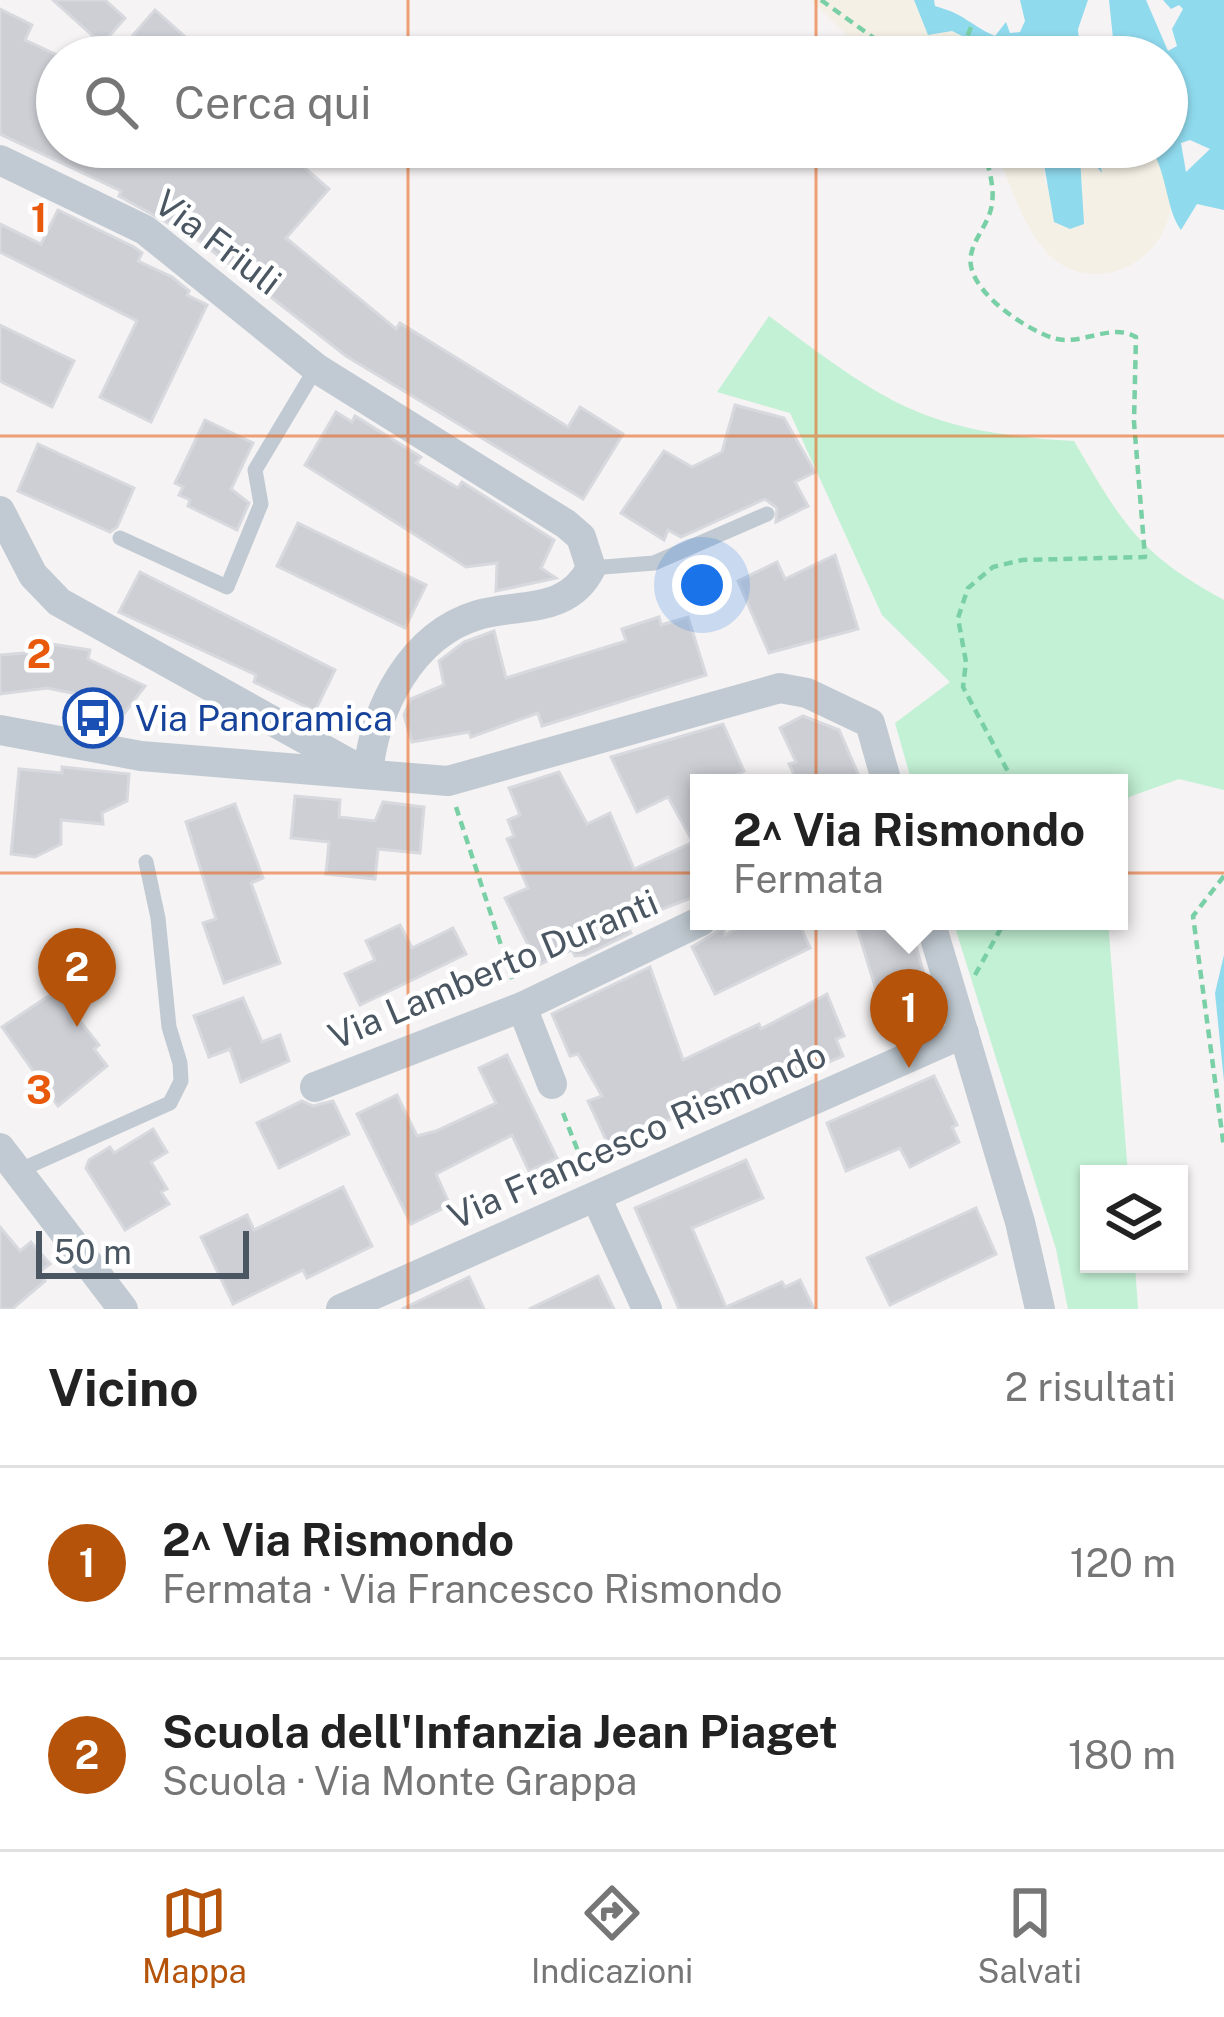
<!DOCTYPE html>
<html lang="it">
<head>
<meta charset="utf-8">
<style>
  :root { --surface:#fff; --page:#f6f6f6; --text:#222; --muted:#767676; --line:#e0e0e0; --accent:#b45309 }
  body { margin:0; font-family:"Public Sans",sans-serif; background:var(--page); color:var(--text) }
  .controls { position:absolute; right:36px; bottom:36px; display:grid; overflow:hidden; border-radius:0px; box-shadow:0 3px 9px #0004 }
  .controls button { width:108px; height:108px; display:grid; place-items:center; padding:0; border:0; border-bottom:3px solid var(--line); background:var(--surface); color:var(--text); font:60px sans-serif }
  .scale { position:absolute; left:36px; bottom:30px; width:213px; box-sizing:border-box; padding-left:12px; border:6px solid #4a5661; border-top:0; font-size:33px; line-height:42px; white-space:nowrap; color:#4a5661; -webkit-text-stroke:9px #fff; paint-order:stroke }
  .you { position:absolute; left:702px; top:585px; width:42px; height:42px; margin:-30px; border:9px solid #fff; border-radius:50%; background:#1a73e8; box-shadow:0 0 0 18px #1a73e833 }
  .badge { display:grid; place-items:center; width:78px; height:78px; border-radius:50%; background:var(--accent); color:#fff; font-size:39px; font-weight:700 }
  .pin { position:absolute; translate:-50% -99px; filter:drop-shadow(0 3px 6px #0008) }
  .pin::after { content:''; position:absolute; top:63px; width:42px; height:36px; background:inherit; clip-path:polygon(0 0,100% 0,50% 100%) }
  .popup { position:absolute; left:690px; top:774px; width:438px; height:156px; box-sizing:border-box; display:grid; place-content:center; border-radius:0px; background:var(--surface); filter:drop-shadow(0 3px 9px #0005); font-size:39px; white-space:nowrap; color:var(--muted) }
  .popup b { font-size:45px; color:var(--text) }
  .popup::after { content:''; position:absolute; left:50%; top:100%; margin-left:-24px; border:24px solid transparent; border-top-color:var(--surface) }
  .list { margin:0; padding:0; list-style:none }
  h2 { display:flex; justify-content:space-between; align-items:center; height:156px; margin:0; padding:0 48px; font-size:51px }
  h2 small { font-size:39px; font-weight:400; color:var(--muted) }
  .list li { display:grid; grid-template-columns:78px 1fr auto; gap:36px; align-items:center; box-sizing:border-box; height:192px; padding:0 48px; border-top:3px solid var(--line) }
  .list b { display:block; font-size:45px; white-space:nowrap }
  .list p { margin:0; font-size:39px; white-space:nowrap; color:var(--muted) }
  .list em { font-size:39px; font-style:normal; color:var(--muted) }
  .icon { flex:none; width:66px; height:66px; fill:none; stroke:currentColor; stroke-width:2; stroke-linecap:round; stroke-linejoin:round }
  .map { position:relative; flex:none; width:1224px; height:1309px; overflow:hidden }
  .search { position:absolute; background:var(--surface); box-shadow:0 3px 9px #0004; left:36px; right:36px; top:36px; height:132px; display:flex; align-items:center; gap:30px; box-sizing:border-box; padding:0 42px; border-radius:66px; color:var(--muted); font-size:45px }
  .sheet { height:540px; background:var(--surface) }
  nav { display:flex; justify-content:space-around; align-items:center; box-sizing:border-box; height:168px; border-top:3px solid var(--line); background:var(--surface); font-size:33px; color:var(--muted) }
  nav a { display:grid; justify-items:center; gap:6px }
  nav .on { color:var(--accent) }
  .map>svg:first-child { display:block }
  .green { fill:#c3f1d5 }
  .sand { fill:#f5f0e5 }
  .water { fill:#90daee; fill-rule:evenodd }
  .building { fill:#cdcfd5; stroke:#d7d9de; stroke-width:3 }
  .lines { fill:none; stroke-linecap:round; stroke-linejoin:round }
  .path { stroke:#7ad0a6; stroke-width:4.5; stroke-dasharray:9 6; stroke-linecap:butt }
  .service { stroke:#c1cad2; stroke-width:15 }
  .minor { stroke:#c1cad2; stroke-width:30 }
  .grid { fill:none; stroke:#e8590c; stroke-width:3; stroke-opacity:0.55 }
  .labels { text-anchor:middle; stroke-width:9; stroke-linejoin:round; paint-order:stroke }
  .street-label { font-size:36px; fill:#4a5661; stroke:#fff }
  .transit-label { font-size:36px; fill:#164399; stroke:#fff; text-anchor:start }
  .grid-label { font-size:39px; text-anchor:middle; font-weight:bold; fill:#e8590c; stroke:#fff; stroke-width:9; stroke-linejoin:round; paint-order:stroke }
</style>
</head>
<body>
<div class="map">
<svg width="1224" height="1309" viewBox="0 0 1224 1309">
  <rect width="100%" height="100%" fill="#f5f3f3"/>
  <g class="green">
    <path d="M769,316C887,404 923,432 1074,441C1122,523 1139,554 1224,600V790L1179,779L1129,797L1119,831V783H912L895,723L950,682L882,615L790,413L717,392Z"/>
    <path d="M953,921H1108L1128,1174H1089V1264H1135L1138,1309H1068L1056,1249Z"/>
  </g>
  <g class="sand">
    <path d="M811,0H914L951,31L1005,57H868Z"/>
    <path d="M995,147H1041L1045,183L1083,224L1080,156L1101,171L1097,147H1151C1160,163 1171,180 1171,199C1170,265 1087,302 1044,249C1020,220 1009,181 995,147Z"/>
  </g>
  <g class="water">
    <path d="M914,0H934L935,6C967,15 968,24 995,36L1006,22L1010,33L1020,32L1025,21L1020,0H1088L1078,29L1080,57H1005L952,31L928,35Z"/>
    <path d="M1109,0H1146L1168,51L1177,46L1172,29L1183,9L1179,5L1171,9L1163,0H1224V210L1197,204L1181,230C1166,209 1168,178 1151,147H1167V57H1122L1114,48ZM1190,140L1210,149L1186,172L1181,143Z"/>
    <path d="M1041,147H1097L1102,173L1088,157H1080L1084,224L1070,229L1054,222Z"/>
    <path d="M1224,955V1081L1215,993Z"/>
  </g>
  <g class="building">
    <path d="M53,0H105L125,18L102,44Z"/>
    <path d="M0,9L32,25L25,40L57,55V147H250L268,155L281,147L329,189L286,238L396,329L400,323L568,427L580,407L623,434L583,499L346,356L197,239L119,196L121,191L0,134Z"/>
    <path d="M155,10L208,57H158L133,35Z"/>
    <path d="M58,210L134,247L142,253L138,261L172,277L189,291L187,295L207,305L151,422L100,397L137,321L0,252V224L41,244Z"/>
    <path d="M0,325L74,361L52,407L0,381Z"/>
    <path d="M735,405L784,418L815,472L795,482L808,506L776,522L777,508L765,499L681,537L668,530L664,540L621,513L664,451L692,467L722,452Z"/>
    <path d="M336,412L352,422L355,416L421,457L416,463L458,488L462,482L554,540L541,568L556,578L496,591L497,563L466,567L305,465Z"/>
    <path d="M205,420L253,443L231,489L249,503L237,530L188,506L190,500L179,495L183,487L175,483Z"/>
    <path d="M38,444L134,488L117,527L110,532L18,491Z"/>
    <path d="M298,523L426,585L405,628L277,566Z"/>
    <path d="M835,555L858,629L769,653L738,581L777,562L785,579Z"/>
    <path d="M140,572L335,670L315,711L254,682L256,675L119,612Z"/>
    <path d="M659,617L661,625L688,617L706,675L542,726L538,713L471,737L469,732L412,742L404,715L411,699L444,685L439,661L464,642L494,631L506,678L626,641L622,629Z"/>
    <path d="M51,644L90,650L88,659L145,686L123,715L82,695L47,688L0,694V655L50,651Z"/>
    <path d="M803,716L839,730L862,783H798L789,764L796,762L780,728Z"/>
    <path d="M723,724L744,771L720,783H699V895L626,923L631,933L585,955L575,956L572,950L538,965L505,898L528,888L507,839L514,836L508,820L520,815L509,788L559,772L587,824L610,813L634,869L693,842L668,797L637,812L611,757Z"/>
    <path d="M62,767L129,774L127,801L102,813L103,824L61,820V844L35,857L11,854L19,769L62,773Z"/>
    <path d="M295,796L340,800L339,817L375,821L383,802L424,807L420,853L378,849L375,879L326,874L329,842L291,838Z"/>
    <path d="M235,804L263,878L251,883L280,963L224,983L203,923L216,919L186,822Z"/>
    <path d="M753,921H798L810,948L715,994L692,947L723,928L725,935Z"/>
    <path d="M855,921H909L926,982L889,993L888,987L876,990Z"/>
    <path d="M400,925L412,948L453,928L466,954L360,1005L345,974L375,960L366,941Z"/>
    <path d="M650,967L683,1060L759,1024L761,1029L827,994L844,1036L836,1039L843,1056L767,1089L760,1073L712,1089L718,1100L700,1107L702,1114L679,1115L657,1126L660,1136L636,1135L609,1146L588,1101L602,1096L578,1054L570,1056L552,1014Z"/>
    <path d="M56,991L99,1045L94,1049L107,1066L58,1106L2,1027Z"/>
    <path d="M243,998L262,1042L280,1035L289,1061L241,1082L230,1049L209,1057L194,1016Z"/>
    <path d="M507,1055L557,1158L529,1171L512,1135L436,1174L450,1205L411,1224L357,1114L397,1095L417,1136L436,1131L496,1103L479,1068Z"/>
    <path d="M934,1076L957,1125L952,1127L959,1142L910,1167L900,1148L846,1171L827,1123Z"/>
    <path d="M302,1101L313,1106L333,1101L349,1134L279,1168L257,1123Z"/>
    <path d="M153,1129L167,1152L151,1162L167,1189L161,1192L169,1204L125,1230L86,1168L89,1160L110,1147L114,1153Z"/>
    <path d="M746,1160L763,1198L692,1228L726,1307L782,1282L785,1287L800,1280L814,1309H679L635,1208Z"/>
    <path d="M343,1187L372,1246L307,1278L303,1270L233,1304L201,1237L247,1215L254,1230Z"/>
    <path d="M976,1208L996,1254L890,1305L867,1258Z"/>
    <path d="M0,1227L20,1251L31,1242L50,1264L38,1273L45,1281L12,1309H0Z"/>
    <path d="M598,1276L614,1309H529Z"/>
    <path d="M469,1277L484,1309H402Z"/>
  </g>
  <g class="lines">
    <g class="path">
      <path d="M821,0L878,41L883,57"/>
      <path d="M951,57L953,45L967,37L973,22"/>
      <path d="M984,147C987,164 995,186 992,203C990,223 974,237 971,255C964,289 1025,329 1053,338C1080,347 1111,322 1136,337L1134,422L1145,557L1022,560L993,567L968,588L958,618L966,662L963,687L1014,783"/>
      <path d="M456,807L512,979"/>
      <path d="M1224,876L1193,916L1224,1148"/>
      <path d="M975,975L1005,921"/>
      <path d="M563,1113L585,1169"/>
    </g>
    <g class="service">
      <path d="M120,538L227,587L261,504L255,470L316,368"/>
      <path d="M591,568L654,563L767,514"/>
      <path d="M18,1171L170,1103L181,1081L180,1063L169,1027L158,918L146,862"/>
    </g>
    <g class="minor">
      <path d="M0,160L145,230L316,368L566,524L581,537L591,568C568,614 521,603 478,615C411,635 374,709 368,774L59,602L33,575L0,511"/>
      <path d="M0,730L141,756L448,781L780,688L807,693L870,723L887,783"/>
      <path d="M930,921L1020,1222L1040,1309"/>
      <path d="M522,1007L552,1084"/>
      <path d="M315,1087L522,1007L701,921"/>
      <path d="M0,1148L123,1309"/>
      <path d="M596,1197L647,1309"/>
      <path d="M341,1309L964,1033"/>
    </g>
  </g>
  <path class="grid" d="M408,0V57M816,0V57M408,147V1309M816,147V1309M0,436H1224M0,873H1224"/>
  <defs>
    <g id="bus-ring" transform="scale(3)"><circle r="9.5" fill="#fff" stroke="#1a4fb4" stroke-width="1.5"/><path d="M-5-6H5V4H4V6H2V4H-2V6H-4V4H-5ZM-3.5-4V0h7V-4ZM-3.5 1.2v1.5H-2V1.2ZM2 1.2v1.5H3.5V1.2Z" fill="#1a4fb4"/></g>
  </defs>
  <g fill-rule="evenodd">
    <use href="#bus-ring" x="93" y="718"/>
  </g>
  <g class="labels">
    <g class="street-label">
      <text transform="translate(218 242) rotate(37)" y="13">Via Friuli</text>
      <text transform="translate(493 969) rotate(-23)" y="13">Via Lamberto Duranti</text>
      <text transform="translate(637 1135) rotate(-24)" y="13">Via Francesco Rismondo</text>
    </g>
    <g class="transit-label">
      <text x="135" y="731">Via Panoramica</text>
    </g>
  </g>
  <g class="grid-label">
    <text x="39" y="232">1</text>
    <text x="39" y="668">2</text>
    <text x="39" y="1104">3</text>
  </g>
</svg>
<div class="controls">
<button><svg class="icon" aria-label="layers" viewBox="0 0 24 24"><path d="M12 4l9 5-9 5-9-5zM3 14l9 5 9-5"/></svg></button>
</div>
<div class="scale">50 m</div>
<div class="you"></div>
<div class="pin badge" style="left:909px;top:1068px">1</div>
<div class="popup"><b>2^ Via Rismondo</b>Fermata</div>
<div class="pin badge" style="left:77px;top:1027px">2</div>
<div class="search"><svg class="icon" aria-label="search" viewBox="0 0 24 24"><circle cx="10" cy="10" r="6"/><path d="M15 15l6 6"/></svg>Cerca qui</div>
</div>
<section class="sheet">
<h2>Vicino<small>2 risultati</small></h2>
<ul class="list">
<li><span class="badge">1</span><div><b>2^ Via Rismondo</b><p>Fermata · Via Francesco Rismondo</p></div><em>120 m</em></li>
<li><span class="badge">2</span><div><b>Scuola dell'Infanzia Jean Piaget</b><p>Scuola · Via Monte Grappa</p></div><em>180 m</em></li>
</ul>
</section>
<nav>
<a class="on"><svg class="icon" aria-label="map" viewBox="0 0 24 24"><path d="M3 6l6-2 6 2 6-2v14l-6 2-6-2-6 2zM9 4v14M15 6v14"/></svg>Mappa</a>
<a><svg class="icon" aria-label="directions" viewBox="0 0 24 24"><path d="M12 3l9 9-9 9-9-9zM9 14v-3h6M13 9l2 2-2 2"/></svg>Indicazioni</a>
<a><svg class="icon" aria-label="saved" viewBox="0 0 24 24"><path d="M7 4h10v16l-5-4-5 4z"/></svg>Salvati</a>
</nav>
</body>
</html>
